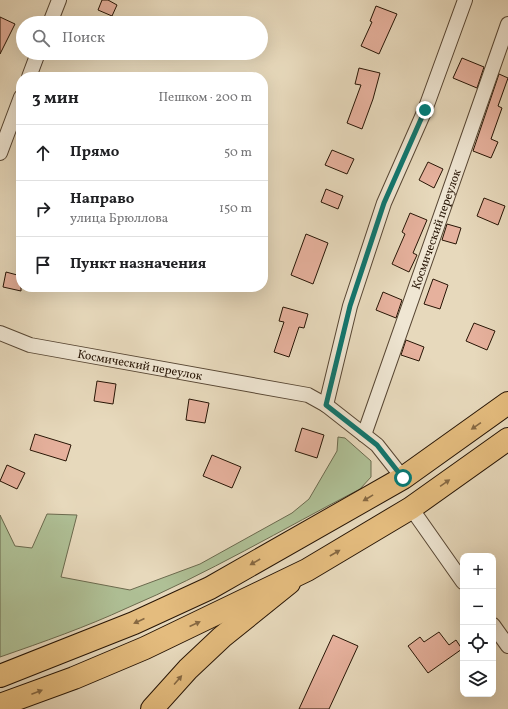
<!DOCTYPE html>
<html lang="ru">
<head>
<meta charset="utf-8">
<style>
  :root { --surface:#fff; --page:#f2f2f2; --text:#202124; --muted:#757577; --line:#e0e0e0 }
  body { margin:0; font-family:Vollkorn,serif; background:var(--page); color:var(--text) }
  .controls { position:absolute; right:12px; bottom:12px; display:grid; overflow:hidden; border-radius:8px; box-shadow:0 4px 16px #0002 }
  .controls button { width:36px; height:36px; display:grid; place-items:center; padding:0; border:0; border-bottom:1px solid var(--line); background:var(--surface); color:var(--text); font:20px sans-serif }
  .stop { position:absolute; width:12px; height:12px; margin:-9px; border:3px solid #0f766e; border-radius:50%; background:#fff }
  .stop.end { background:#0f766e; border-color:#fff; box-shadow:0 1px 4px #0008 }
  .list { margin:0; padding:0; list-style:none }
  h2 { display:flex; justify-content:space-between; align-items:center; height:52px; margin:0; padding:0 16px; font-size:17px }
  h2 small { font-size:13px; font-weight:400; color:var(--muted) }
  .list li { display:grid; grid-template-columns:26px 1fr auto; gap:12px; align-items:center; box-sizing:border-box; height:56px; padding:0 16px; border-top:1px solid var(--line) }
  .list b { display:block; font-size:15px; white-space:nowrap }
  .list p { margin:0; font-size:13px; white-space:nowrap; color:var(--muted) }
  .list em { font-size:13px; font-style:normal; color:var(--muted) }
  .icon { flex:none; width:22px; height:22px; fill:none; stroke:currentColor; stroke-width:2; stroke-linecap:round; stroke-linejoin:round }
  .map { position:relative; flex:none; width:508px; height:709px; overflow:hidden }
  .search { position:absolute; background:var(--surface); box-shadow:0 4px 16px #0002; left:16px; top:16px; width:252px; height:44px; display:flex; align-items:center; gap:10px; box-sizing:border-box; padding:0 14px; border-radius:22px; color:var(--muted); font-size:15px }
  .panel { position:absolute; background:var(--surface); box-shadow:0 4px 16px #0002; left:16px; top:72px; width:252px; height:220px; border-radius:16px }
  .map>svg:first-child { display:block }
  .green { fill:#afc096; stroke:#6b6a4e }
  .building { fill:#e6b19d; stroke:#271505 }
  .lines { fill:none; stroke-linecap:round; stroke-linejoin:round }
  .minor-casing { stroke:#574633; stroke-width:16 }
  .primary-casing { stroke:#271505; stroke-width:24 }
  .trunk-casing { stroke:#271505; stroke-width:24 }
  .minor { stroke:#efe6d3; stroke-width:14 }
  .primary { stroke:#e4bc7e; stroke-width:22 }
  .trunk { stroke:#e4bc7e; stroke-width:22 }
  .oneway { fill:#866842 }
  .route { stroke:#0f766e; stroke-width:5 }
  .labels { text-anchor:middle; stroke-width:4; stroke-linejoin:round; paint-order:stroke }
  .street-label { font-size:12px; fill:#271505; stroke:#efe6d3 }
</style>
</head>
<body>
<div class="map">
<svg width="508" height="709" viewBox="0 0 508 709">
  <rect width="100%" height="100%" fill="#e7d9bc"/>
  <filter id="stains"><feTurbulence type="fractalNoise" baseFrequency=".005" numOctaves="4"/><feColorMatrix values="0 0 0 0 .2 0 0 0 0 .09 0 0 0 0 .02 0 0 0 .5 -.17"/></filter>
  <radialGradient id="worn" r=".72"><stop offset=".6" stop-color="#630" stop-opacity="0"/><stop offset="1" stop-color="#630" stop-opacity=".3"/></radialGradient>
  <path class="green" d="M338,437L345,438L371,461V477L360,489C283,529 207,574 127,608C86,627 43,642 0,657V515L15,546L32,548L47,514L77,515L61,577L130,590L200,564L292,513L309,499L337,451Z"/>
  <g class="building">
    <path d="M102,0H108L117,5L112,16L98,10Z"/>
    <path d="M376,6L397,14L379,54L361,46L372,22L370,21Z"/>
    <path d="M0,17L15,24L0,54Z"/>
    <path d="M462,58L484,67L477,88L453,78Z"/>
    <path d="M359,68L380,73L373,99L362,129L347,123L361,85L355,84Z"/>
    <path d="M499,74L508,78L498,106L502,108L491,139L498,142L491,158L473,151Z"/>
    <path d="M332,150L354,159L347,174L325,165Z"/>
    <path d="M428,162L443,169L434,188L419,180Z"/>
    <path d="M326,189L343,196L338,209L321,202Z"/>
    <path d="M484,198L505,206L498,225L477,216Z"/>
    <path d="M410,213L427,220L413,253L417,255L409,272L392,264L405,234L402,232Z"/>
    <path d="M447,224L461,228L456,244L442,240Z"/>
    <path d="M306,234L328,243L313,284L291,275Z"/>
    <path d="M6,272L21,276V291L3,287Z"/>
    <path d="M433,279L448,285L440,309L424,304Z"/>
    <path d="M383,292L402,300L396,318L376,310Z"/>
    <path d="M283,307L308,314L304,328L299,327L289,357L274,352L284,322L279,321Z"/>
    <path d="M474,323L495,331L487,350L466,341Z"/>
    <path d="M406,340L424,347L419,361L401,355Z"/>
    <path d="M97,381L116,384L113,404L94,401Z"/>
    <path d="M189,399L209,403L205,423L186,420Z"/>
    <path d="M302,428L324,435L317,458L295,451Z"/>
    <path d="M35,434L71,445L66,461L30,450Z"/>
    <path d="M212,455L241,467L232,488L203,476Z"/>
    <path d="M7,465L25,473L17,489L0,481Z"/>
    <path d="M439,632L449,645L456,640L462,649L428,673L408,646L420,637L424,642Z"/>
    <path d="M333,635L358,646L329,709H299Z"/>
  </g>
  <g class="lines">
    <g class="minor-casing">
      <g id="minor">
        <path d="M50,23L59,0"/>
        <path d="M29,77L38,53"/>
        <path d="M0,153L21,97"/>
        <path id="s1" d="M0,333L30,345L308,395L326,405L377,445L403,478"/>
        <path d="M326,405L350,306L384,203L425,110L465,0"/>
        <path id="s2" d="M364,435L508,24"/>
        <path d="M411,508L463,582"/>
        <path d="M493,625L508,646"/>
      </g>
    </g>
    <g class="primary-casing">
      <path id="primary" d="M152,709L188,669L222,637L289,583"/>
    </g>
    <g class="trunk-casing">
      <g id="trunk">
        <path d="M0,676L134,623L210,588L403,478L508,403"/>
        <path d="M0,705L74,678L145,648L307,570L411,508L508,439"/>
      </g>
    </g>
    <use href="#minor" class="minor"/>
    <use href="#primary" class="primary"/>
    <use href="#trunk" class="trunk"/>
  </g>
  <defs><path id="oneway-solid" d="M-6-.8H1V-3.2L6.5 0L1 3.2V.8H-6Z"/></defs>
  <g class="oneway">
    <use href="#oneway-solid" transform="translate(476 426) rotate(145)"/>
    <use href="#oneway-solid" transform="translate(445 483) rotate(-35)"/>
    <use href="#oneway-solid" transform="translate(368 498) rotate(149)"/>
    <use href="#oneway-solid" transform="translate(335 553) rotate(-30)"/>
    <use href="#oneway-solid" transform="translate(255 562) rotate(150)"/>
    <use href="#oneway-solid" transform="translate(139 621) rotate(156)"/>
    <use href="#oneway-solid" transform="translate(195 624) rotate(-25)"/>
    <use href="#oneway-solid" transform="translate(178 680) rotate(-49)"/>
    <use href="#oneway-solid" transform="translate(37 692) rotate(-21)"/>
  </g>
  <g class="lines">
    <path class="route" d="M403,478L377,445L326,405L350,306L384,203L425,110"/>
  </g>
  <g class="labels">
    <g class="street-label">
      <text dy="4" stroke="none"><textPath href="#s2" startOffset="218">Космический переулок</textPath></text>
      <text dy="4" stroke="none"><textPath href="#s1" startOffset="144">Космический переулок</textPath></text>
    </g>
  </g>
  <rect width="100%" height="100%" filter="url(#stains)"/>
  <rect width="100%" height="100%" fill="url(#worn)"/>
</svg>
<div class="controls">
<button>+</button>
<button>−</button>
<button><svg class="icon" aria-label="locate" viewBox="0 0 24 24"><circle cx="12" cy="12" r="6"/><path d="M12 2v4M12 18v4M2 12h4M18 12h4"/></svg></button>
<button><svg class="icon" aria-label="layers" viewBox="0 0 24 24"><path d="M12 4l9 5-9 5-9-5zM3 14l9 5 9-5"/></svg></button>
</div>
<div class="stop" style="left:403px;top:478px"></div>
<div class="stop end" style="left:425px;top:110px"></div>
<div class="search"><svg class="icon" aria-label="search" viewBox="0 0 24 24"><circle cx="10" cy="10" r="6"/><path d="M15 15l6 6"/></svg>Поиск</div>
<section class="panel">
<h2>3 мин<small>Пешком · 200 m</small></h2>
<ul class="list">
<li><svg class="icon" aria-label="ahead" viewBox="0 0 24 24"><path d="M12 20V5M6 11l6-6 6 6"/></svg><div><b>Прямо</b></div><em>50 m</em></li>
<li><svg class="icon" aria-label="right" viewBox="0 0 24 24"><path d="M7 20v-9h11M14 6l5 5-5 5"/></svg><div><b>Направо</b><p>улица Брюллова</p></div><em>150 m</em></li>
<li><svg class="icon" aria-label="arrive" viewBox="0 0 24 24"><path d="M6 21V4h12l-3 4 3 4H6"/></svg><div><b>Пункт назначения</b></div></li>
</ul>
</section>
</div>
</body>
</html>
